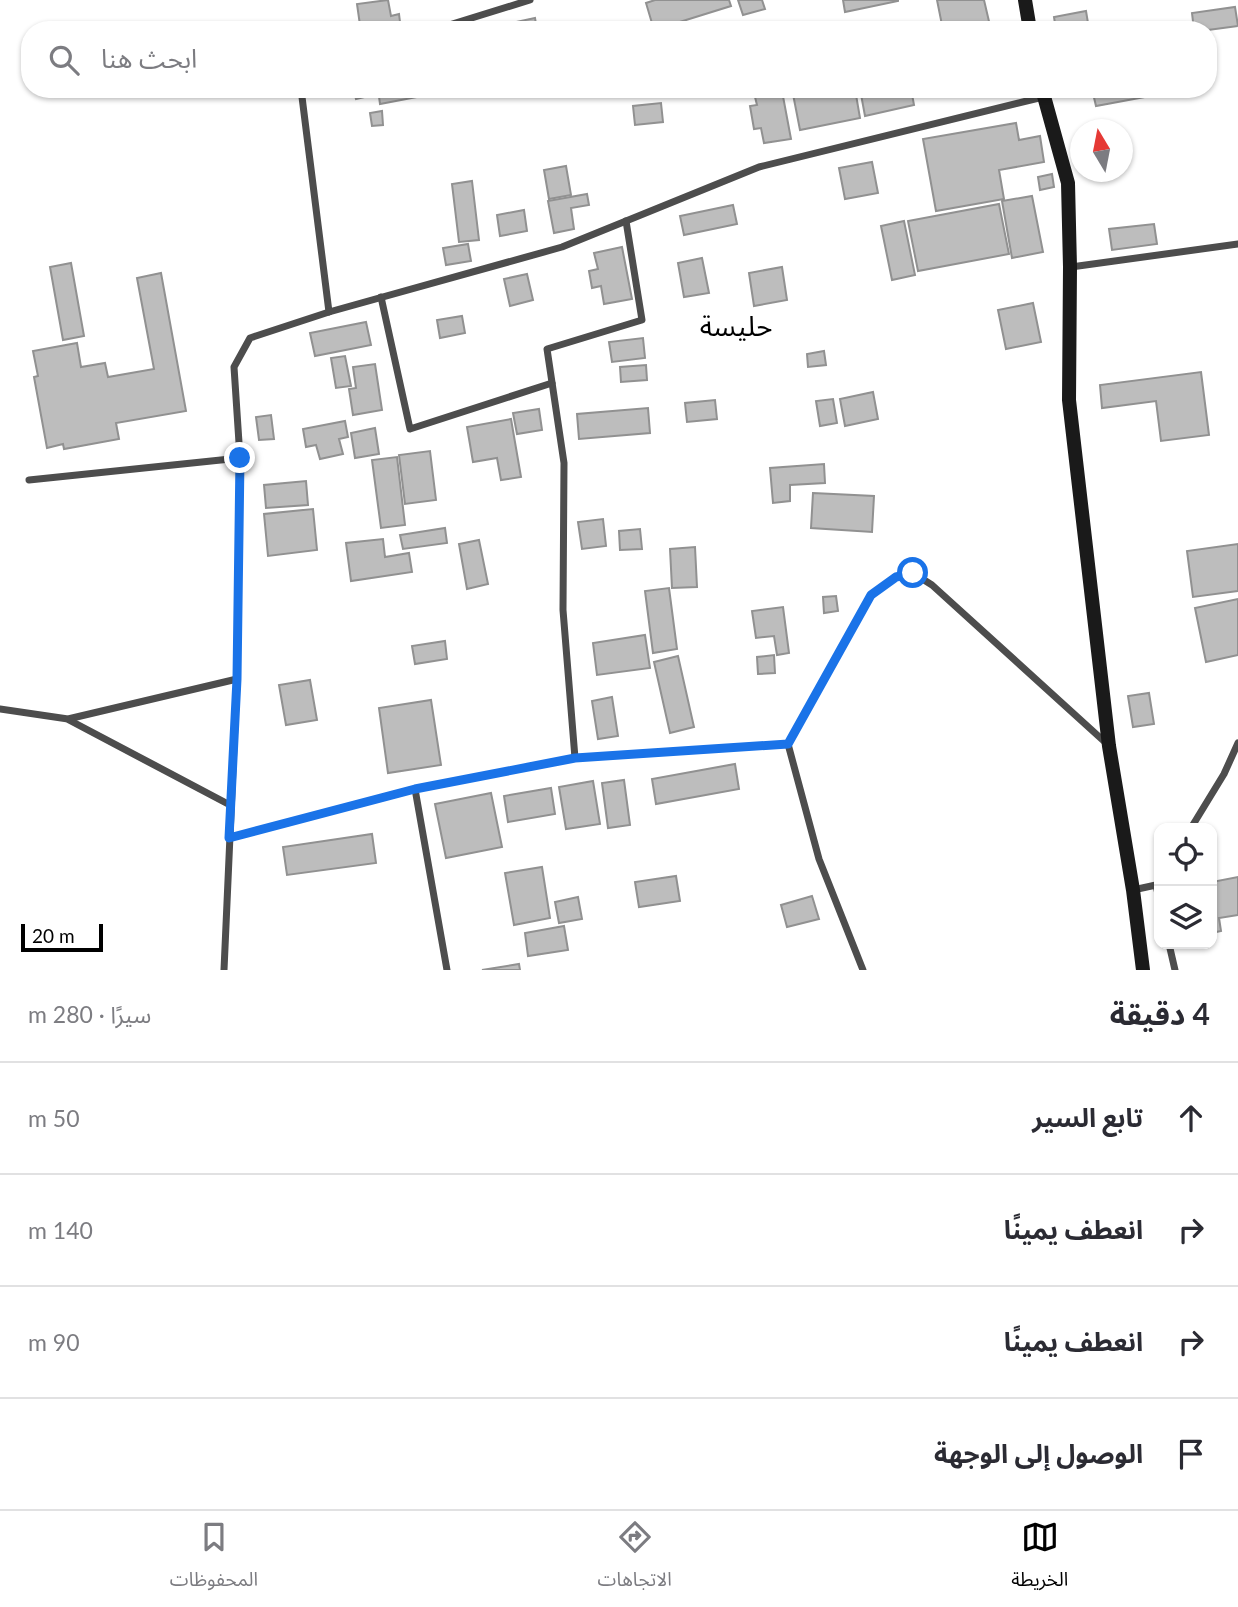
<!DOCTYPE html>
<html lang="ar">
<head>
<meta charset="utf-8">
<style>
  :root { --surface:#fff; --page:#f2f2f3; --text:#2b2b33; --muted:#7c7c81; --line:#e1e1e2; --accent:#000 }
  body { margin:0; font-family:Lato,"Noto Sans Arabic",sans-serif; background:var(--page); color:var(--text); direction:rtl }
  .controls { position:absolute; right:21px; bottom:21px; display:grid; overflow:hidden; border-radius:14px; box-shadow:0 2px 5px #0004 }
  .controls button { width:63px; height:63px; display:grid; place-items:center; padding:0; border:0; border-bottom:2px solid var(--line); background:var(--surface); color:var(--text); font:35px sans-serif }
  .compass { position:absolute; left:1070px; top:119px; width:63px; height:63px; border-radius:50%; background:var(--surface); box-shadow:0 2px 5px #0004; rotate:350deg }
  .scale { position:absolute; left:21px; bottom:18px; width:82px; box-sizing:border-box; padding-left:7px; border:4px solid #000; border-top:0; font-size:19px; line-height:24px; white-space:nowrap; color:#000; -webkit-text-stroke:5px #fff; paint-order:stroke }
  .stop { position:absolute; width:21px; height:21px; margin:-16px; border:5px solid #1a73e8; border-radius:50%; background:#fff }
  .stop.end { background:#1a73e8; border-color:#fff; box-shadow:0 2px 7px #0008 }
  .list { margin:0; padding:0; list-style:none }
  h2 { display:flex; justify-content:space-between; align-items:center; height:91px; margin:0; padding:0 28px; font-size:30px }
  h2 small { font-size:23px; font-weight:400; color:var(--muted) }
  .list li { display:grid; grid-template-columns:46px 1fr auto; gap:21px; align-items:center; box-sizing:border-box; height:112px; padding:0 28px; border-top:2px solid var(--line) }
  .list b { display:block; font-size:26px; white-space:nowrap }
  .list em { font-size:23px; font-style:normal; color:var(--muted) }
  .icon { flex:none; width:38px; height:38px; fill:none; stroke:currentColor; stroke-width:2; stroke-linecap:round; stroke-linejoin:round }
  .map { position:relative; flex:none; width:1238px; height:970px; overflow:hidden; direction:ltr }
  .search { position:absolute; background:var(--surface); box-shadow:0 2px 5px #0004; left:21px; right:21px; top:21px; height:77px; display:flex; align-items:center; gap:18px; box-sizing:border-box; padding:0 24px; border-radius:28px; color:var(--muted); font-size:26px }
  .sheet { height:539px; background:var(--surface) }
  nav { display:flex; justify-content:space-around; align-items:center; box-sizing:border-box; height:98px; border-top:2px solid var(--line); background:var(--surface); font-size:19px; color:var(--muted) }
  nav a { display:grid; justify-items:center; gap:4px }
  nav .on { color:var(--accent) }
  .map>svg:first-child { display:block }
  .building { fill:#bdbdbd; stroke:#919191; stroke-width:2 }
  .lines { fill:none; stroke-linecap:round; stroke-linejoin:round }
  .street { stroke:#4d4d4d; stroke-width:7 }
  .secondary { stroke:#1a1a1a; stroke-width:14 }
  .route { stroke:#1a73e8; stroke-width:9 }
  .labels { text-anchor:middle; stroke-width:7; stroke-linejoin:round; paint-order:stroke }
  .quarter-label { font-size:28px; fill:#000; stroke:#fff }
</style>
</head>
<body>
<div class="map">
<svg width="1238" height="970" viewBox="0 0 1238 970">
  <rect width="100%" height="100%" fill="#fff"/>
  <g class="building">
    <path d="M388,0L391,16L399,14L401,30H351V27L360,25L357,4Z"/>
    <path d="M655,0H729L731,6L654,30L646,3Z"/>
    <path d="M738,0H762L765,9L743,15Z"/>
    <path d="M843,0H898V1L845,12Z"/>
    <path d="M937,0H984L991,30H943Z"/>
    <path d="M1235,7L1238,26L1208,30H1194L1192,13Z"/>
    <path d="M1086,11L1089,29L1056,30L1054,17Z"/>
    <path d="M535,18L537,30H484V29Z"/>
    <path d="M353,89H376L377,94L356,99Z"/>
    <path d="M378,89H415L417,97L380,104Z"/>
    <path d="M792,89H855L860,118L800,130Z"/>
    <path d="M860,89H911L914,105L865,116Z"/>
    <path d="M1092,89H1143L1145,97L1096,106Z"/>
    <path d="M782,91L791,139L764,143L761,128L754,129L750,106L757,105L755,97Z"/>
    <path d="M661,103L663,122L635,125L633,106Z"/>
    <path d="M382,111L383,125L372,126L370,113Z"/>
    <path d="M1016,123L1019,140L1040,136L1044,162L999,170L1004,199L936,211L923,139Z"/>
    <path d="M872,162L878,193L845,199L839,168Z"/>
    <path d="M566,166L571,195L549,199L544,170Z"/>
    <path d="M1052,174L1054,187L1040,190L1038,177Z"/>
    <path d="M472,181L479,240L459,242L452,184Z"/>
    <path d="M587,194L589,205L571,208L574,229L554,233L548,201Z"/>
    <path d="M1032,196L1043,252L1012,258L1002,201Z"/>
    <path d="M999,204L1009,254L918,271L908,221Z"/>
    <path d="M733,205L737,224L684,235L680,216Z"/>
    <path d="M524,210L527,231L500,236L497,215Z"/>
    <path d="M904,221L915,275L892,280L881,226Z"/>
    <path d="M1154,224L1157,244L1112,250L1109,229Z"/>
    <path d="M468,244L471,261L446,265L443,248Z"/>
    <path d="M622,247L632,299L604,304L601,286L592,288L589,271L598,269L594,253Z"/>
    <path d="M702,258L709,293L684,297L678,263Z"/>
    <path d="M71,263L84,336L63,340L50,267Z"/>
    <path d="M782,267L787,300L754,306L749,273Z"/>
    <path d="M161,273L186,411L116,423L119,439L64,449L63,444L47,448L34,377L38,376L33,351L77,343L81,367L105,363L108,377L154,369L137,278Z"/>
    <path d="M527,274L533,300L510,306L504,279Z"/>
    <path d="M1033,303L1041,342L1006,349L998,310Z"/>
    <path d="M462,316L465,333L440,338L437,320Z"/>
    <path d="M366,322L371,345L315,356L310,333Z"/>
    <path d="M643,338L645,358L612,362L609,342Z"/>
    <path d="M824,351L826,365L808,367L807,354Z"/>
    <path d="M345,356L351,386L336,388L331,358Z"/>
    <path d="M375,364L382,410L353,415L349,389L356,388L353,367Z"/>
    <path d="M646,365L647,380L621,382L620,367Z"/>
    <path d="M1201,372L1209,435L1161,441L1156,401L1102,408L1100,385Z"/>
    <path d="M873,392L878,419L845,426L840,399Z"/>
    <path d="M833,399L837,423L820,426L816,401Z"/>
    <path d="M715,400L717,419L687,422L685,403Z"/>
    <path d="M648,408L650,433L579,439L577,414Z"/>
    <path d="M539,409L542,430L517,434L513,413Z"/>
    <path d="M271,415L274,439L259,440L256,417Z"/>
    <path d="M511,419L521,477L501,480L497,458L473,462L467,427Z"/>
    <path d="M345,421L348,437L339,439L343,454L320,459L316,445L306,447L303,429Z"/>
    <path d="M375,428L379,454L355,458L351,433Z"/>
    <path d="M430,451L436,500L405,504L399,455Z"/>
    <path d="M397,457L405,525L381,528L372,460Z"/>
    <path d="M824,464L825,483L790,485V501L773,503L770,468Z"/>
    <path d="M306,481L308,505L266,508L264,485Z"/>
    <path d="M813,493L874,496L872,532L811,528Z"/>
    <path d="M313,509L317,550L268,556L264,514Z"/>
    <path d="M603,519L606,546L582,549L578,522Z"/>
    <path d="M445,528L447,543L403,549L400,535Z"/>
    <path d="M640,529L642,549L620,550L619,531Z"/>
    <path d="M383,539L385,557L409,553L412,572L351,581L346,543Z"/>
    <path d="M479,540L488,584L467,589L459,544Z"/>
    <path d="M1238,544V591L1193,597L1187,551Z"/>
    <path d="M695,547L697,587L672,588L670,549Z"/>
    <path d="M669,588L677,649L653,653L645,591Z"/>
    <path d="M836,596L838,611L824,613L823,597Z"/>
    <path d="M1238,599V655L1206,662L1195,608Z"/>
    <path d="M783,607L789,653L777,655L774,636L756,638L752,611Z"/>
    <path d="M645,635L650,668L597,675L593,643Z"/>
    <path d="M445,641L447,659L415,664L412,646Z"/>
    <path d="M774,655L775,673L758,674L757,657Z"/>
    <path d="M678,656L694,727L670,733L654,662Z"/>
    <path d="M310,680L317,720L286,725L279,685Z"/>
    <path d="M1149,693L1154,724L1133,727L1128,696Z"/>
    <path d="M612,697L618,736L598,739L592,701Z"/>
    <path d="M431,700L441,765L388,773L379,708Z"/>
    <path d="M735,764L739,789L656,804L652,779Z"/>
    <path d="M624,780L630,825L608,828L602,783Z"/>
    <path d="M593,781L600,824L566,829L559,787Z"/>
    <path d="M551,788L555,814L508,822L504,796Z"/>
    <path d="M491,793L502,847L446,858L435,804Z"/>
    <path d="M372,834L376,863L287,875L283,847Z"/>
    <path d="M542,867L550,918L514,925L505,873Z"/>
    <path d="M676,876L680,901L639,907L635,882Z"/>
    <path d="M1238,877V915L1219,918L1221,931L1212,933V882Z"/>
    <path d="M812,896L819,919L787,927L781,905Z"/>
    <path d="M578,897L582,919L559,923L555,902Z"/>
    <path d="M564,926L568,950L528,956L525,933Z"/>
    <path d="M519,964L520,970H482Z"/>
  </g>
  <g class="lines">
    <g class="street">
      <path d="M433,30L530,0"/>
      <path d="M301,89L329,312"/>
      <path d="M1071,267L1238,244"/>
      <path d="M381,297L410,429L552,383"/>
      <path d="M29,480L240,458"/>
      <path d="M0,709L68,719L237,679"/>
      <path d="M69,720L230,805"/>
      <path d="M788,744L819,859L863,970"/>
      <path d="M575,758L563,610L564,463L547,349L642,320L626,221"/>
      <path d="M415,789L447,970"/>
      <path d="M1191,828L1224,774L1238,743"/>
      <path d="M229,838L415,789L575,758L788,744L871,595L896,577L913,573L932,585L1106,743"/>
      <path d="M1133,890L1156,885L1159,899"/>
      <path d="M1169,944L1175,970"/>
      <path d="M224,970L237,679L240,458L234,367L250,338L329,312L562,247L759,167L1043,97"/>
    </g>
    <g class="secondary">
      <path d="M1025,0L1030,30"/>
      <path d="M1042,89L1068,183L1070,267L1069,400L1109,746L1133,890L1143,970"/>
    </g>
  </g>
  <g class="lines">
    <path class="route" d="M240,458L237,679L229,838L415,789L575,758L788,744L871,595L896,577L913,573"/>
  </g>
  <g class="labels">
    <g class="quarter-label">
      <text x="736" y="336">حليسة</text>
    </g>
  </g>
</svg>
<div class="controls">
<button><svg class="icon" aria-label="locate" viewBox="0 0 24 24"><circle cx="12" cy="12" r="6"/><path d="M12 2v4M12 18v4M2 12h4M18 12h4"/></svg></button>
<button><svg class="icon" aria-label="layers" viewBox="0 0 24 24"><path d="M12 4l9 5-9 5-9-5zM3 14l9 5 9-5"/></svg></button>
</div>
<svg class="compass" viewBox="-18 -18 36 36"><path d="M0-13l5 13h-10z" fill="#e53935"/><path d="M0 13l5-13h-10z" fill="#7c7c81"/></svg>
<div class="scale">20 m</div>
<div class="stop" style="left:913px;top:573px"></div>
<div class="stop end" style="left:240px;top:458px"></div>
<div class="search"><svg class="icon" aria-label="search" viewBox="0 0 24 24"><circle cx="10" cy="10" r="6"/><path d="M15 15l6 6"/></svg>ابحث هنا</div>
</div>
<section class="sheet">
<h2>4 دقيقة<small>سيرًا · 280 m</small></h2>
<ul class="list">
<li><svg class="icon" aria-label="ahead" viewBox="0 0 24 24"><path d="M12 20V5M6 11l6-6 6 6"/></svg><div><b>تابع السير</b></div><em>50 m</em></li>
<li><svg class="icon" aria-label="right" viewBox="0 0 24 24"><path d="M7 20v-9h11M14 6l5 5-5 5"/></svg><div><b>انعطف يمينًا</b></div><em>140 m</em></li>
<li><svg class="icon" aria-label="right" viewBox="0 0 24 24"><path d="M7 20v-9h11M14 6l5 5-5 5"/></svg><div><b>انعطف يمينًا</b></div><em>90 m</em></li>
<li><svg class="icon" aria-label="arrive" viewBox="0 0 24 24"><path d="M6 21V4h12l-3 4 3 4H6"/></svg><div><b>الوصول إلى الوجهة</b></div></li>
</ul>
</section>
<nav>
<a class="on"><svg class="icon" aria-label="map" viewBox="0 0 24 24"><path d="M3 6l6-2 6 2 6-2v14l-6 2-6-2-6 2zM9 4v14M15 6v14"/></svg>الخريطة</a>
<a><svg class="icon" aria-label="directions" viewBox="0 0 24 24"><path d="M12 3l9 9-9 9-9-9zM9 14v-3h6M13 9l2 2-2 2"/></svg>الاتجاهات</a>
<a><svg class="icon" aria-label="saved" viewBox="0 0 24 24"><path d="M7 4h10v16l-5-4-5 4z"/></svg>المحفوظات</a>
</nav>
</body>
</html>
